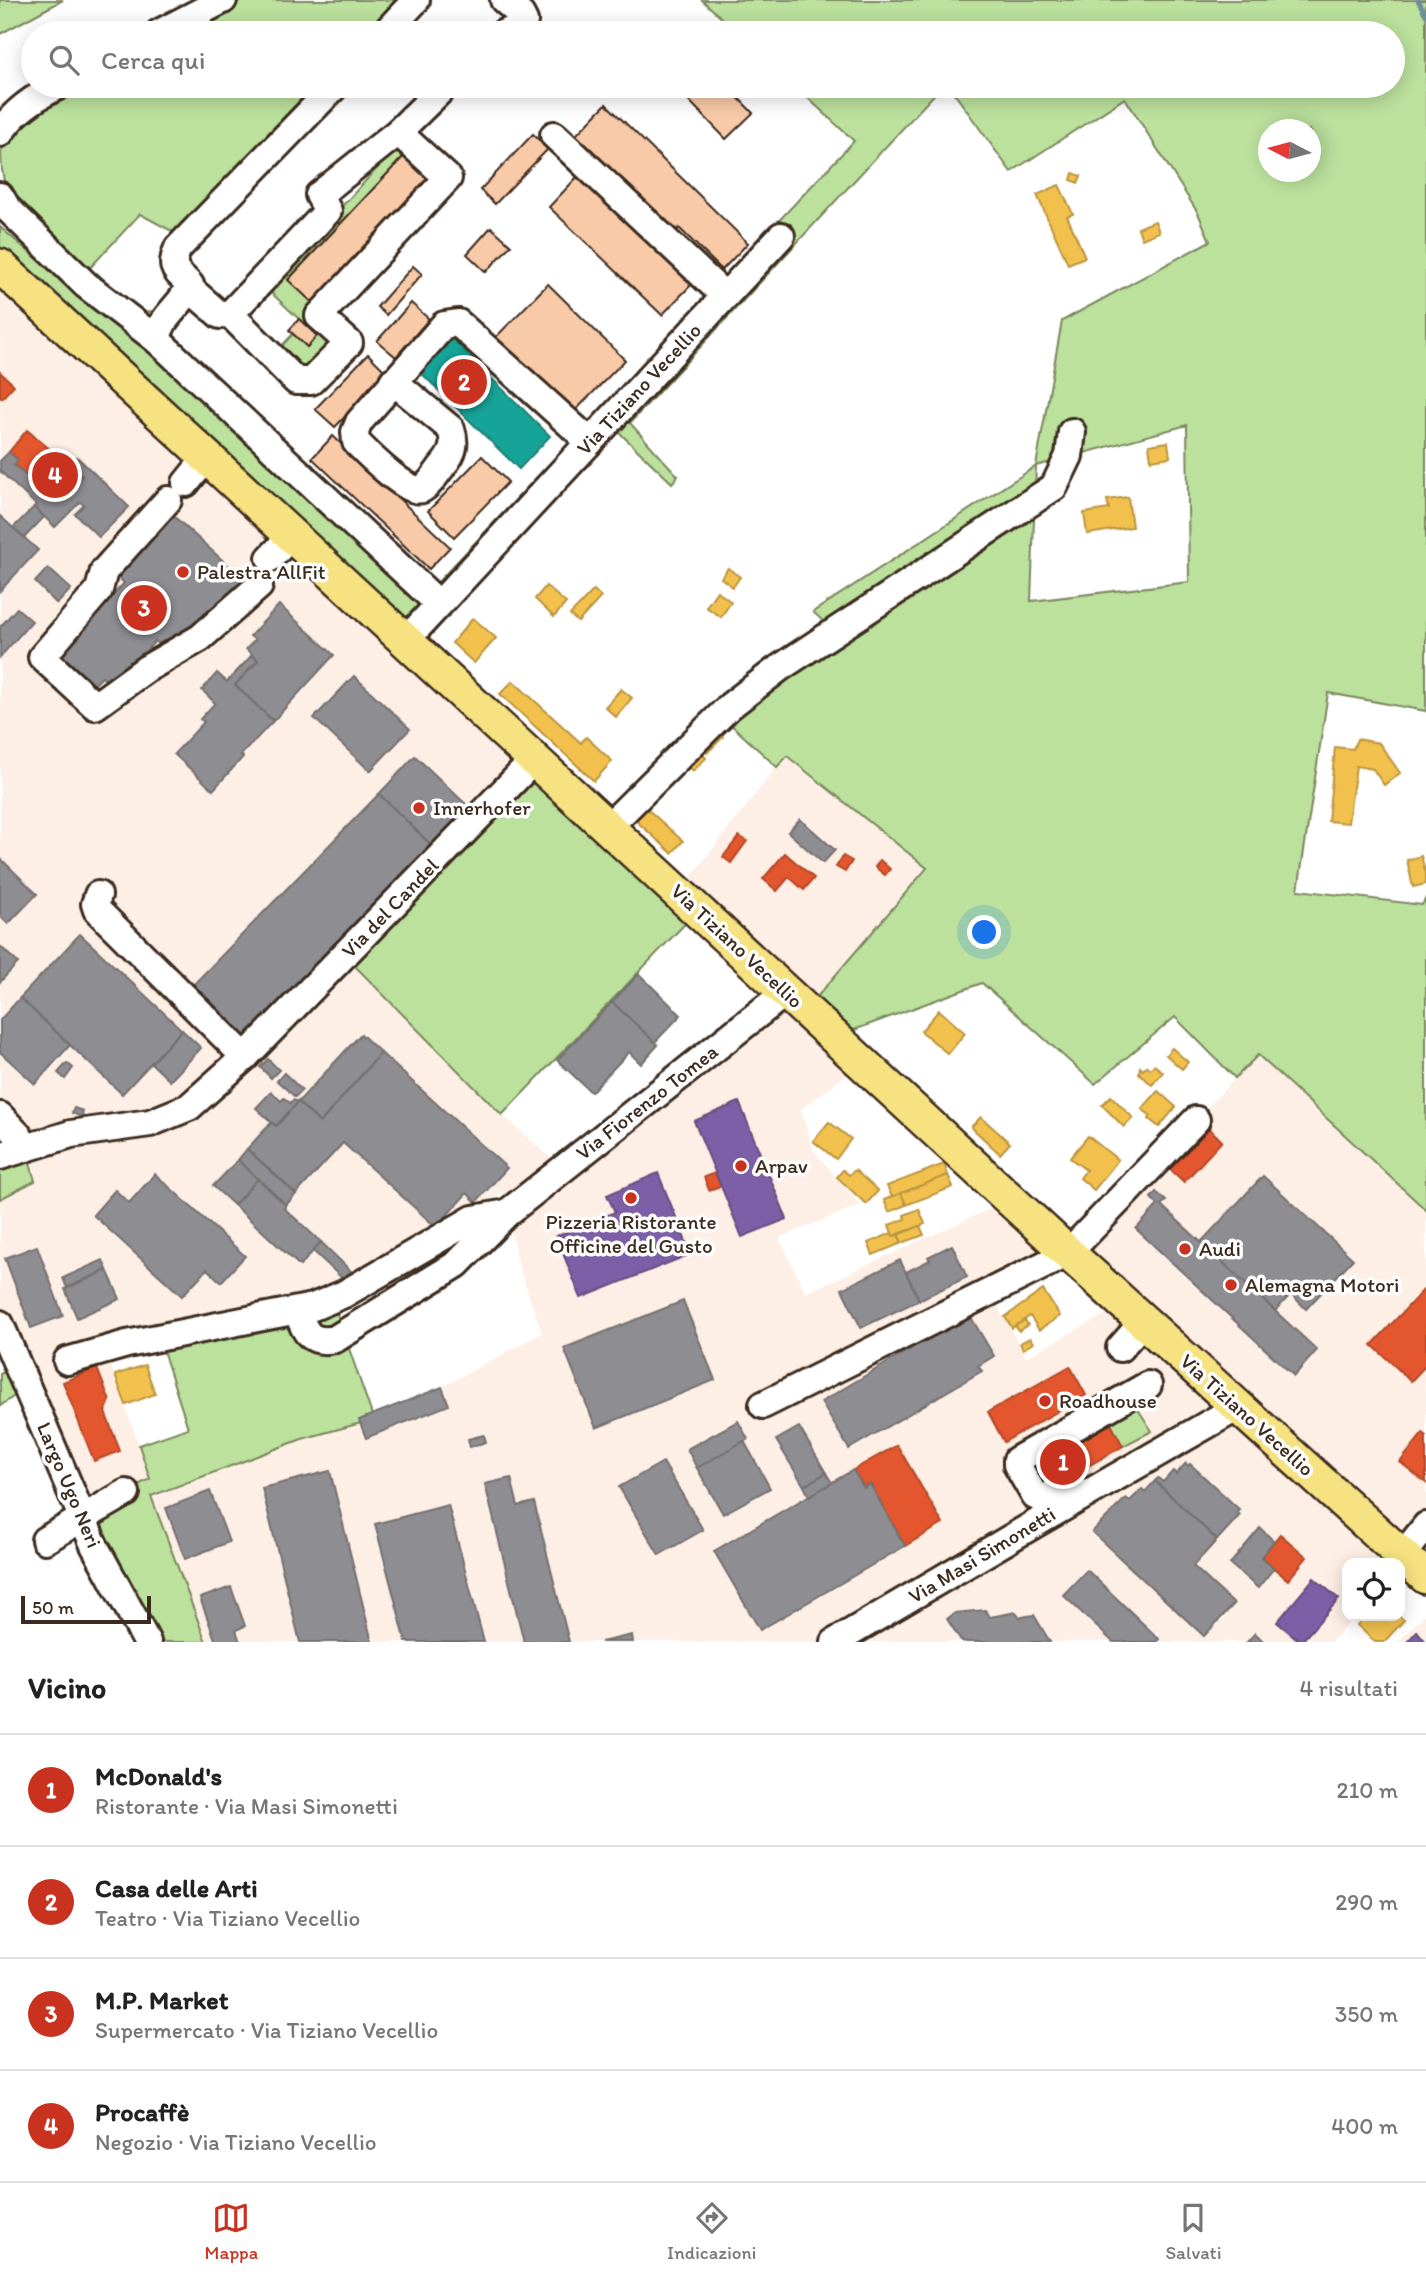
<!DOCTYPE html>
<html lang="it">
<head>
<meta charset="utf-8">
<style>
  :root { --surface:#fff; --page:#f6f6f6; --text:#222; --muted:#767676; --line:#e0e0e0; --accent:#c8321e }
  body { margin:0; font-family:Itim,sans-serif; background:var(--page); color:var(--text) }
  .controls { position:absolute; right:21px; bottom:21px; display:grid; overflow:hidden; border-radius:14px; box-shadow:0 4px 18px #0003 }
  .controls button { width:63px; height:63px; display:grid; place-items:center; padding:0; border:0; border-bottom:2px solid var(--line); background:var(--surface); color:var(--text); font:35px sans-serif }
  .compass { position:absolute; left:1258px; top:119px; width:63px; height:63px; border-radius:50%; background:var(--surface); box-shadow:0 4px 18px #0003; rotate:276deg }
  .scale { position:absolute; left:21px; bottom:18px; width:130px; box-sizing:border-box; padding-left:7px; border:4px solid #3b2a1e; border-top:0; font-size:19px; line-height:24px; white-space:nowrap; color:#3b2a1e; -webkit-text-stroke:5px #fff; paint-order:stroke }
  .you { position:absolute; left:985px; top:933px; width:24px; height:24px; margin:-18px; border:5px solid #fff; border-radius:50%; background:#1a73e8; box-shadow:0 0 0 10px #1a73e833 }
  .badge { display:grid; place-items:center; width:46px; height:46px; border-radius:50%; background:var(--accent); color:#fff; font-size:23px; font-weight:700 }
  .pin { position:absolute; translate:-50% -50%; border:4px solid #fff; box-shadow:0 2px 7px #0006 }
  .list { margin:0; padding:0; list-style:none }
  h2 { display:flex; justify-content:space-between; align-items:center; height:91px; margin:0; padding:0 28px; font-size:30px }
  h2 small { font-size:23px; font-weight:400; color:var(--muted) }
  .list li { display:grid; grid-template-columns:46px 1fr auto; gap:21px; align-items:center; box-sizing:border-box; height:112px; padding:0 28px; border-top:2px solid var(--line) }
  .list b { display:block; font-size:26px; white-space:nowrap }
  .list p { margin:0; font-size:23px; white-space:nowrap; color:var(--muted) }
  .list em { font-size:23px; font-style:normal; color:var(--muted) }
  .icon { flex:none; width:38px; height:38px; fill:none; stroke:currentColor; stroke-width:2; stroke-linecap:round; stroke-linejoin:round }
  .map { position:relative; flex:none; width:1426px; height:1642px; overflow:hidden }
  .search { position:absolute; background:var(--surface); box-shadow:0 4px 18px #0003; left:21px; right:21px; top:21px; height:77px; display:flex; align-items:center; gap:18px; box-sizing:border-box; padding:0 24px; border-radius:38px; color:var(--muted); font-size:26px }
  .sheet { height:539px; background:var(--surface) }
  nav { display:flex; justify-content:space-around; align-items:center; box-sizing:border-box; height:98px; border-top:2px solid var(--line); background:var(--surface); font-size:19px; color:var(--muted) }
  nav a { display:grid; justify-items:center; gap:4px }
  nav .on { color:var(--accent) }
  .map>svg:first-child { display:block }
  .built { fill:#fdefe5; fill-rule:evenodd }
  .green { fill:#bbe19d; stroke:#7b865e; stroke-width:2; fill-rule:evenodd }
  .homes { fill:#f2c14e; stroke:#bb9440; stroke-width:2 }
  .shops { fill:#e4572e; stroke:#b14a29; stroke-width:2 }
  .offices { fill:#7b5ea7; stroke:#684e7e; stroke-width:2 }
  .public { fill:#17a398; stroke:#227f73; stroke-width:2 }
  .industry { fill:#8d8d92; stroke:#746f6f; stroke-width:2 }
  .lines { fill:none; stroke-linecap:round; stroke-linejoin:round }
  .stream { stroke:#6c8f9b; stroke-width:5 }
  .building { fill:#f9caa8; stroke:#3b2a1e; stroke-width:2 }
  .minor-casing { stroke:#3b2a1e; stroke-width:32 }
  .major-casing { stroke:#3b2a1e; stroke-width:38 }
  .minor { stroke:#fff; stroke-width:26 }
  .major { stroke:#f6e281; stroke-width:33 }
  .poi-dot { fill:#c8321e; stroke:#fff; stroke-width:2.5 }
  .labels { text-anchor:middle; stroke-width:7; stroke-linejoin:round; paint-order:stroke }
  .street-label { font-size:21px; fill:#3b2a1e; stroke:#fff }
  .poi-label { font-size:21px; fill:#3b2a1e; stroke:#fff; text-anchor:start }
</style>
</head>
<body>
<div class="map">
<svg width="1426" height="1642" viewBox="0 0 1426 1642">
  <rect width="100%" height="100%" fill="#fff"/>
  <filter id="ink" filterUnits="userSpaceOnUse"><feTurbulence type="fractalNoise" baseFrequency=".0143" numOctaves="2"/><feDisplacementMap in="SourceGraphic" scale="14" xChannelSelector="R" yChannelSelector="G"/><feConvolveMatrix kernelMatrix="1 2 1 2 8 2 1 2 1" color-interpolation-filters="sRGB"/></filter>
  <g filter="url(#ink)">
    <g class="built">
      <path d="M0,282L542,754L349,960L502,1115L559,1165L792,988L682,888L786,755L927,869L811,1004L869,1058L801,1109L813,1150L860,1205L779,1238L806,1293L1018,1196L1076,1249L1257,1054L1426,1210V1567L1400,1563H1347V1616H1355L1331,1642H206L151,1495L302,1439L360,1423L359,1420L442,1387L542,1333L519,1267L504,1192L309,1298L103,1344L151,1479L73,1518L0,1330V1199L35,1181L16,1113L0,1107ZM1076,1249L1131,1301L1026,1357L991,1295Z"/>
      <path d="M1426,1613V1642H1398Z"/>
    </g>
    <g class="green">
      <path d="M0,0H63L0,34Z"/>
      <path d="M241,0H406L374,33H176Z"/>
      <path d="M702,0H1426V711L1328,693L1298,890L1422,905L1426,898V1210L1258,1055L1235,1078L1175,1017L1095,1084L982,983L843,1034L811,1004L927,868L787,756L777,767L727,721L835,632L813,612L1036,466L1062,321L1210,241L1198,213L1125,98L1011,172L949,86H1393V33H738ZM1268,130H1310V172H1268ZM1187,425L1189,582L1031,601L1036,466Z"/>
      <path d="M70,86H324L179,235L140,214L87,271L7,198L2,170L1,153L9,133Z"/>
      <path d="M795,86H942L630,423L678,476L672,483L604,418L405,625L0,282V227L71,288L83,289L97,273L138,314L162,309L175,321L174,342L435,585L854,141Z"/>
      <path d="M396,148L404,156L288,279L314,304L340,341L306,375L276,352L293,334L307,347L317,336L266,288Z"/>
      <path d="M542,754L702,906L502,1115L349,960Z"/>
      <path d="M0,1107L16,1113L35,1181L0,1199Z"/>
      <path d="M328,1288L372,1415L360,1420L361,1423L302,1439L151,1496L206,1642H132L98,1580L73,1518L150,1479L139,1445L188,1428L157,1332L309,1298Z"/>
      <path d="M15,1367L20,1392L0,1406V1374Z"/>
      <path d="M1134,1403L1152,1431L1123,1446L1107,1417Z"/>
    </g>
    <g class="homes">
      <path d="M1073,173L1081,176L1078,183L1071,180Z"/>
      <path d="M1059,185L1073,214L1067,216L1085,257L1068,264L1037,195Z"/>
      <path d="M1155,221L1159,232L1142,239L1138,228Z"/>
      <path d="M1168,442L1170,457L1151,460L1149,445Z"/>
      <path d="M1128,497L1132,527L1087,534L1084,513L1109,509L1107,500Z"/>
      <path d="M728,568L740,577L733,587L721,578Z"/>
      <path d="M546,586L566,603L554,617L535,599Z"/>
      <path d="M594,590L601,597L578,622L570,615Z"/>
      <path d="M717,591L731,602L721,617L706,607Z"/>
      <path d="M473,618L496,638L474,663L452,643Z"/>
      <path d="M513,681L581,743L586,737L612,761L594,781L500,694Z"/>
      <path d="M621,689L632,698L616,717L605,707Z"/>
      <path d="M715,729L723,737L707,753L700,745Z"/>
      <path d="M1357,739L1379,743L1400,773L1384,785L1373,769L1356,766L1348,823L1328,821L1335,747L1353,749Z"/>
      <path d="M696,747L706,758L693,771L682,759Z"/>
      <path d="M636,799L683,841L672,853L625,811Z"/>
      <path d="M1421,856L1426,874V884L1413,887L1407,860Z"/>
      <path d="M939,1010L965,1033L948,1054L921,1031Z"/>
      <path d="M1172,1048L1188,1062L1182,1069L1166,1055Z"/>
      <path d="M1154,1065L1163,1072L1152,1085L1139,1073L1140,1067L1143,1070L1147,1066L1150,1069Z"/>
      <path d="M1158,1091L1176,1107L1159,1127L1149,1119L1151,1116L1142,1109Z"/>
      <path d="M1111,1096L1133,1118L1124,1127L1102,1105Z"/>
      <path d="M981,1117L1010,1143L1000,1154L971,1127Z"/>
      <path d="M829,1122L851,1139L836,1159L813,1141Z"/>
      <path d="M1088,1136L1118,1160L1094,1190L1080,1178L1086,1170L1070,1158Z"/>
      <path d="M944,1164L948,1175L892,1197L887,1186Z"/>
      <path d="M843,1170L849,1175L855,1170L878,1191L866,1204L837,1177Z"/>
      <path d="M948,1175L953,1187L906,1205L901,1193Z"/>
      <path d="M901,1193L906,1205L889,1212L884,1200Z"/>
      <path d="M919,1209L925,1224L893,1236L889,1225L905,1219L904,1215Z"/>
      <path d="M920,1226L924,1235L902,1243L898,1235Z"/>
      <path d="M892,1233L893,1236L898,1235L902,1243L873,1255L868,1243Z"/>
      <path d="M1043,1290L1060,1316L1039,1330L1030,1316L1012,1328L1005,1317Z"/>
      <path d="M1025,1320L1028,1325L1019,1331L1015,1326Z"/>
      <path d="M1030,1338L1033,1343L1023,1349L1020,1343Z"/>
      <path d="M145,1365L155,1394L126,1405L115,1375Z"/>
      <path d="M1399,1616L1404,1620L1384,1642H1375L1357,1625L1363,1619L1362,1616Z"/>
    </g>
    <g class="shops">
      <path d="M0,372L14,385L2,398L0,396Z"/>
      <path d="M27,430L82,476L62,499L51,489L47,493L14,465L18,460L9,452Z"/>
      <path d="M739,836L747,841L731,863L723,857Z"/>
      <path d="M785,853L814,878L804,890L789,877L777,891L763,879Z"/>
      <path d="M843,856L852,861L845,872L836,867Z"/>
      <path d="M880,860L890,869L885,875L875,867Z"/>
      <path d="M1209,1128L1222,1141L1184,1182L1170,1169Z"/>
      <path d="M715,1173L721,1186L709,1190L704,1177Z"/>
      <path d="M1426,1287V1365L1411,1381L1372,1345Z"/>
      <path d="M1070,1366L1086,1395L1004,1442L988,1412Z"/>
      <path d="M97,1368L110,1401L105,1412L120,1451L94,1461L63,1382Z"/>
      <path d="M1107,1417L1123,1446L1041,1493L1024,1464Z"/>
      <path d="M1423,1433L1426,1435V1483L1400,1462Z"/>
      <path d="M897,1445L943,1524L905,1546L870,1484L864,1488L853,1470Z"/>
      <path d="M1280,1534L1307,1557L1288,1580L1261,1557Z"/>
    </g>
    <g class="offices">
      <path d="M739,1102L787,1219L742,1237L694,1121Z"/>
      <path d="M658,1173L691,1254L581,1298L556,1236L615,1212L607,1195Z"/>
      <path d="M1314,1578L1339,1599L1301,1642L1277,1622Z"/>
      <path d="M1417,1631L1426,1642H1407Z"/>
    </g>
    <path class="public" d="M449,336L550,436L519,469L417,369Z"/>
    <g class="industry">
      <path d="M9,452L18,460L14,465L47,493L51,489L62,499L82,476L69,465L77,457L129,507L99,537L75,514L84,505L80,502L55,527L34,507L36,505L0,471V461Z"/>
      <path d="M34,507L44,517L24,538L13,528Z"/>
      <path d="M168,511L250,585L220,618L192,625L167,652L155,641L113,687L102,677L89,690L55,660L124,583L113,572Z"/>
      <path d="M0,516L38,550L0,591Z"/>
      <path d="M48,568L71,589L57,604L35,582Z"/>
      <path d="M279,605L334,655L273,721L235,685L258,660L246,649L255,640L250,636Z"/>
      <path d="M17,608L32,621L0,657V627Z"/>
      <path d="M252,655L258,660L235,685L273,721L241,755L243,757L213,790L174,754L204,722L200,719L215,703L202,690L217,673L227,682Z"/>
      <path d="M354,676L410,729L370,771L314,718Z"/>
      <path d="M415,756L469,807L432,846L379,794Z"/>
      <path d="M379,794L432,846L245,1041L191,987Z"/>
      <path d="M800,819L835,850L823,863L788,832Z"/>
      <path d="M0,858L37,894L8,924L0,916Z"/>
      <path d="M80,934L182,1030L122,1094L20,998Z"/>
      <path d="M0,946L18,963L0,982Z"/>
      <path d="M639,974L681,1015L654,1043L612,1002Z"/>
      <path d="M20,998L70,1045L35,1084L0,1052V1020Z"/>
      <path d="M612,1002L658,1045L641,1064L629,1052L591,1092L557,1060Z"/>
      <path d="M182,1030L201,1048L170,1081L151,1063Z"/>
      <path d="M361,1034L381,1053L320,1123L298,1102Z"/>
      <path d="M381,1053L507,1168L476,1202L467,1193L436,1227L343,1143L296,1194L247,1149L272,1122L276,1126L298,1102L320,1123Z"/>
      <path d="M268,1059L279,1070L271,1078L260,1067Z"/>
      <path d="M67,1063L73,1068L65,1079L58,1073Z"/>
      <path d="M284,1073L302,1090L295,1097L277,1081Z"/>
      <path d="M271,1092L281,1101L284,1098L290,1103L293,1100L298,1102L276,1126L256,1108Z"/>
      <path d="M74,1108L83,1111L82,1117L72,1113Z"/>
      <path d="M247,1149L296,1194L286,1205L238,1160Z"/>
      <path d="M238,1160L258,1179L234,1205L213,1186Z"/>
      <path d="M155,1174L245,1256L221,1282L207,1269L182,1296L93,1215L115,1190L129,1203Z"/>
      <path d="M1263,1176L1353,1259L1306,1309L1291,1294L1275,1311L1201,1242Z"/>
      <path d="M258,1179L286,1205L284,1208L321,1242L300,1266L234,1205Z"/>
      <path d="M1156,1192L1166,1201L1161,1205L1317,1350L1294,1376L1136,1229L1158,1205L1151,1198Z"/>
      <path d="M321,1242L353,1273L343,1279L313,1251Z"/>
      <path d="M952,1245L967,1277L919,1300L906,1272L930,1260L928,1257Z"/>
      <path d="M37,1246L63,1316L31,1328L5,1258Z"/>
      <path d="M103,1260L107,1270L67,1288L63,1278Z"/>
      <path d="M900,1260L919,1300L861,1328L842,1289Z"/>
      <path d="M107,1270L120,1299L77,1318L65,1289Z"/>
      <path d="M683,1301L715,1380L596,1428L564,1348Z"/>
      <path d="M969,1314L994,1356L978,1366L982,1371L849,1449L821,1402Z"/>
      <path d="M442,1387L449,1405L366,1438L359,1420Z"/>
      <path d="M738,1421L748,1439L697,1468L687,1449Z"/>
      <path d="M799,1427L826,1473L804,1486L776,1440Z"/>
      <path d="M484,1435L486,1442L470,1447L468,1439Z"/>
      <path d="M744,1441L770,1488L723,1514L697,1468Z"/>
      <path d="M663,1462L703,1530L659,1555L619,1487Z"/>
      <path d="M1186,1463L1188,1466L1190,1464L1240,1510L1237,1512L1240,1515L1217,1540L1155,1481L1158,1478L1163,1482L1173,1471L1176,1474Z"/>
      <path d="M853,1470L864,1488L870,1484L905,1546L760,1630L714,1551Z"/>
      <path d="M330,1471L372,1642H300L262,1488Z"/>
      <path d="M826,1473L832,1483L809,1496L804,1486Z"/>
      <path d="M511,1478L518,1506L534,1502L569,1642H524L485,1484Z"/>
      <path d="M1155,1481L1217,1540L1193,1566L1234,1604L1204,1636L1092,1532L1126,1498L1130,1501L1142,1489L1145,1492Z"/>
      <path d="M210,1491L229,1542L185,1559L166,1508Z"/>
      <path d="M448,1505L484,1642H406L375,1524Z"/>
      <path d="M1260,1528L1274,1541L1261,1557L1274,1568L1258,1588L1230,1564Z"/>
      <path d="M1087,1570L1159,1639L1156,1642H1113L1063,1595Z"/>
      <path d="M231,1587L245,1626L236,1630L240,1642H216L200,1598Z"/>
      <path d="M985,1610L990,1617L1016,1612L1020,1617L1034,1615L1050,1642H962L947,1619L955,1613Z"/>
      <path d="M1255,1633L1264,1642H1247Z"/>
      <path d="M632,1635L633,1642H601Z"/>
    </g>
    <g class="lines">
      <path class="stream" d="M1418,0L1426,15"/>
    </g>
    <g class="building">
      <path d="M675,86H727L753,113L726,139Z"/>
      <path d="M606,104L748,243L722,270L679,228L675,232L576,135Z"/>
      <path d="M533,134L548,149L495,204L480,190Z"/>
      <path d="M404,156L432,181L314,304L288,280Z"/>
      <path d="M579,175L693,283L662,315L549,207Z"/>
      <path d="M491,227L511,245L486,272L467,254Z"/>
      <path d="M413,266L422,274L386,315L377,307Z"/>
      <path d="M548,284L625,360L568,418L491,342Z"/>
      <path d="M411,303L429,319L396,357L377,341Z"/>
      <path d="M299,319L317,336L307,347L289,330Z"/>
      <path d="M368,354L387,373L335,427L315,409Z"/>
      <path d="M333,436L450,547L429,569L312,458Z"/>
      <path d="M482,456L508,482L454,537L428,511Z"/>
    </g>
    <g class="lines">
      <g class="minor-casing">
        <g id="minor">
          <path d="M159,33L223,0"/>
          <path d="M385,33L416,0"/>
          <path d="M504,33L519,28L524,21L521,15L504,0"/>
          <path d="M0,133C14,111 35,97 58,86"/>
          <path d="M554,135L725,296"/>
          <path d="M0,196L7,208L86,285L157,340L439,604"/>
          <path d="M187,294H196L220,315L230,314L328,211L319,195L398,132L445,86"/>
          <path d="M230,314L296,381H311L349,343L319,316L448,178L398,132"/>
          <path d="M157,340C161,314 182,307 190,285C176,270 169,269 178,248L335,86"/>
          <path d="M393,381L451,429C456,444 453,453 444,464C438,471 430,485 422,489C408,495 367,453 356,442L355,432L359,422L444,325L458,323L590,442"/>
          <path d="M186,483L207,457"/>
          <path d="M168,500L104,571L99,590L42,657L95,706L146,669L200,638L259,586"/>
          <path d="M270,558L292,535"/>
          <path d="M406,640L781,236"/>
          <path d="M608,827L730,706L778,669L1054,487L1069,456L1072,432"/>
          <path d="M98,895L95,904L97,910L245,1057"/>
          <path d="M0,1116L19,1136L23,1147"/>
          <path d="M0,1156L71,1134L150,1123L189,1107L245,1057L535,759"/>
          <path d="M298,1311C304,1333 311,1344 335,1339L457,1264L507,1213L786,992"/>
          <path d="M0,1324L94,1545L147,1642"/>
          <path d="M1120,1348L1143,1322"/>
          <path d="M67,1361L127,1344L313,1307L344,1294L473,1219L507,1213"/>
          <path d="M763,1405L1068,1253L1196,1120"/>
          <path d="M1071,1483L1044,1498L1035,1496L1017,1465V1460L1148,1385"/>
          <path d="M45,1540L126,1493"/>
          <path d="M1402,1556L1426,1526"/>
          <path d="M835,1642L1038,1522L1238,1407"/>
        </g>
      </g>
      <g class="major-casing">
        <path id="major" d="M0,266L1068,1253L1426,1577"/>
      </g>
      <use href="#minor" class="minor"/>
      <use href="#major" class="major"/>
    </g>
  </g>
  <g class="poi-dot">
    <circle cx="183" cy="572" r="7"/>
    <circle cx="419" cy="808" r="7"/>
    <circle cx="741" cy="1166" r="7"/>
    <circle cx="631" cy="1198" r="7"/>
    <circle cx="1185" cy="1249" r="7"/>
    <circle cx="1231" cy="1285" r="7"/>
    <circle cx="1045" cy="1401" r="7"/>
  </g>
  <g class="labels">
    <g class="street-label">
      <text transform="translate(639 389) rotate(-47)" y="7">Via Tiziano Vecellio</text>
      <text transform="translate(390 908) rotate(-46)" y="7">Via del Candel</text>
      <text transform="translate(737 946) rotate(43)" y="7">Via Tiziano Vecellio</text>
      <text transform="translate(647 1102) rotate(-38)" y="7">Via Fiorenzo Tomea</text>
      <text transform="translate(1247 1415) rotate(42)" y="7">Via Tiziano Vecellio</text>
      <text transform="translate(69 1485) rotate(67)" y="7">Largo Ugo Neri</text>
      <text transform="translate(982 1555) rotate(-31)" y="7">Via Masi Simonetti</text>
    </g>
    <g class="poi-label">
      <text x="197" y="579">Palestra AllFit</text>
      <text x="433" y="815">Innerhofer</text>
      <text x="755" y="1173">Arpav</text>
      <text x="631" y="1229" text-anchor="middle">Pizzeria Ristorante<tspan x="631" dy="24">Officine del Gusto</tspan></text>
      <text x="1199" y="1256">Audi</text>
      <text x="1245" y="1292">Alemagna Motori</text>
      <text x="1059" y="1408">Roadhouse</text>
    </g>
  </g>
</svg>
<div class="controls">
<button><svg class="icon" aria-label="locate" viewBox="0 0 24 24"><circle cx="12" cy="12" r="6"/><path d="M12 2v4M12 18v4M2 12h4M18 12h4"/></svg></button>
</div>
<svg class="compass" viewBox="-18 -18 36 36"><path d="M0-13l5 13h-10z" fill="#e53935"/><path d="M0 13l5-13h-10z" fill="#767676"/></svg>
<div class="scale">50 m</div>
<div class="you"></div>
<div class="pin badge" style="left:1063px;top:1462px">1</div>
<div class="pin badge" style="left:464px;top:382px">2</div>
<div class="pin badge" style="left:144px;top:608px">3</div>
<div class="pin badge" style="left:55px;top:475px">4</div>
<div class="search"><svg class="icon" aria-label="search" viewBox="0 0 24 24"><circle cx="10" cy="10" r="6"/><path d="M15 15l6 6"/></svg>Cerca qui</div>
</div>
<section class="sheet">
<h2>Vicino<small>4 risultati</small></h2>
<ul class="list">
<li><span class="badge">1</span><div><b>McDonald's</b><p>Ristorante · Via Masi Simonetti</p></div><em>210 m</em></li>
<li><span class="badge">2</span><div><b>Casa delle Arti</b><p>Teatro · Via Tiziano Vecellio</p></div><em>290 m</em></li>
<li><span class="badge">3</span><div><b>M.P. Market</b><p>Supermercato · Via Tiziano Vecellio</p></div><em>350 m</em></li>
<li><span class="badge">4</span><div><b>Procaffè</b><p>Negozio · Via Tiziano Vecellio</p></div><em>400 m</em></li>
</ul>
</section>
<nav>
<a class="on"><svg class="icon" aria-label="map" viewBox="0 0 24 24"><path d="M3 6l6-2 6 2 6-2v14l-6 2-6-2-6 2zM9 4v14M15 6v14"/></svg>Mappa</a>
<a><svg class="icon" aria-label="directions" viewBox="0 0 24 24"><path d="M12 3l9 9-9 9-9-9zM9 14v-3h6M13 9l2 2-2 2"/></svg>Indicazioni</a>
<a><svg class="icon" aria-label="saved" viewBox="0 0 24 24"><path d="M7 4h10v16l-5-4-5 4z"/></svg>Salvati</a>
</nav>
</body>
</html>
